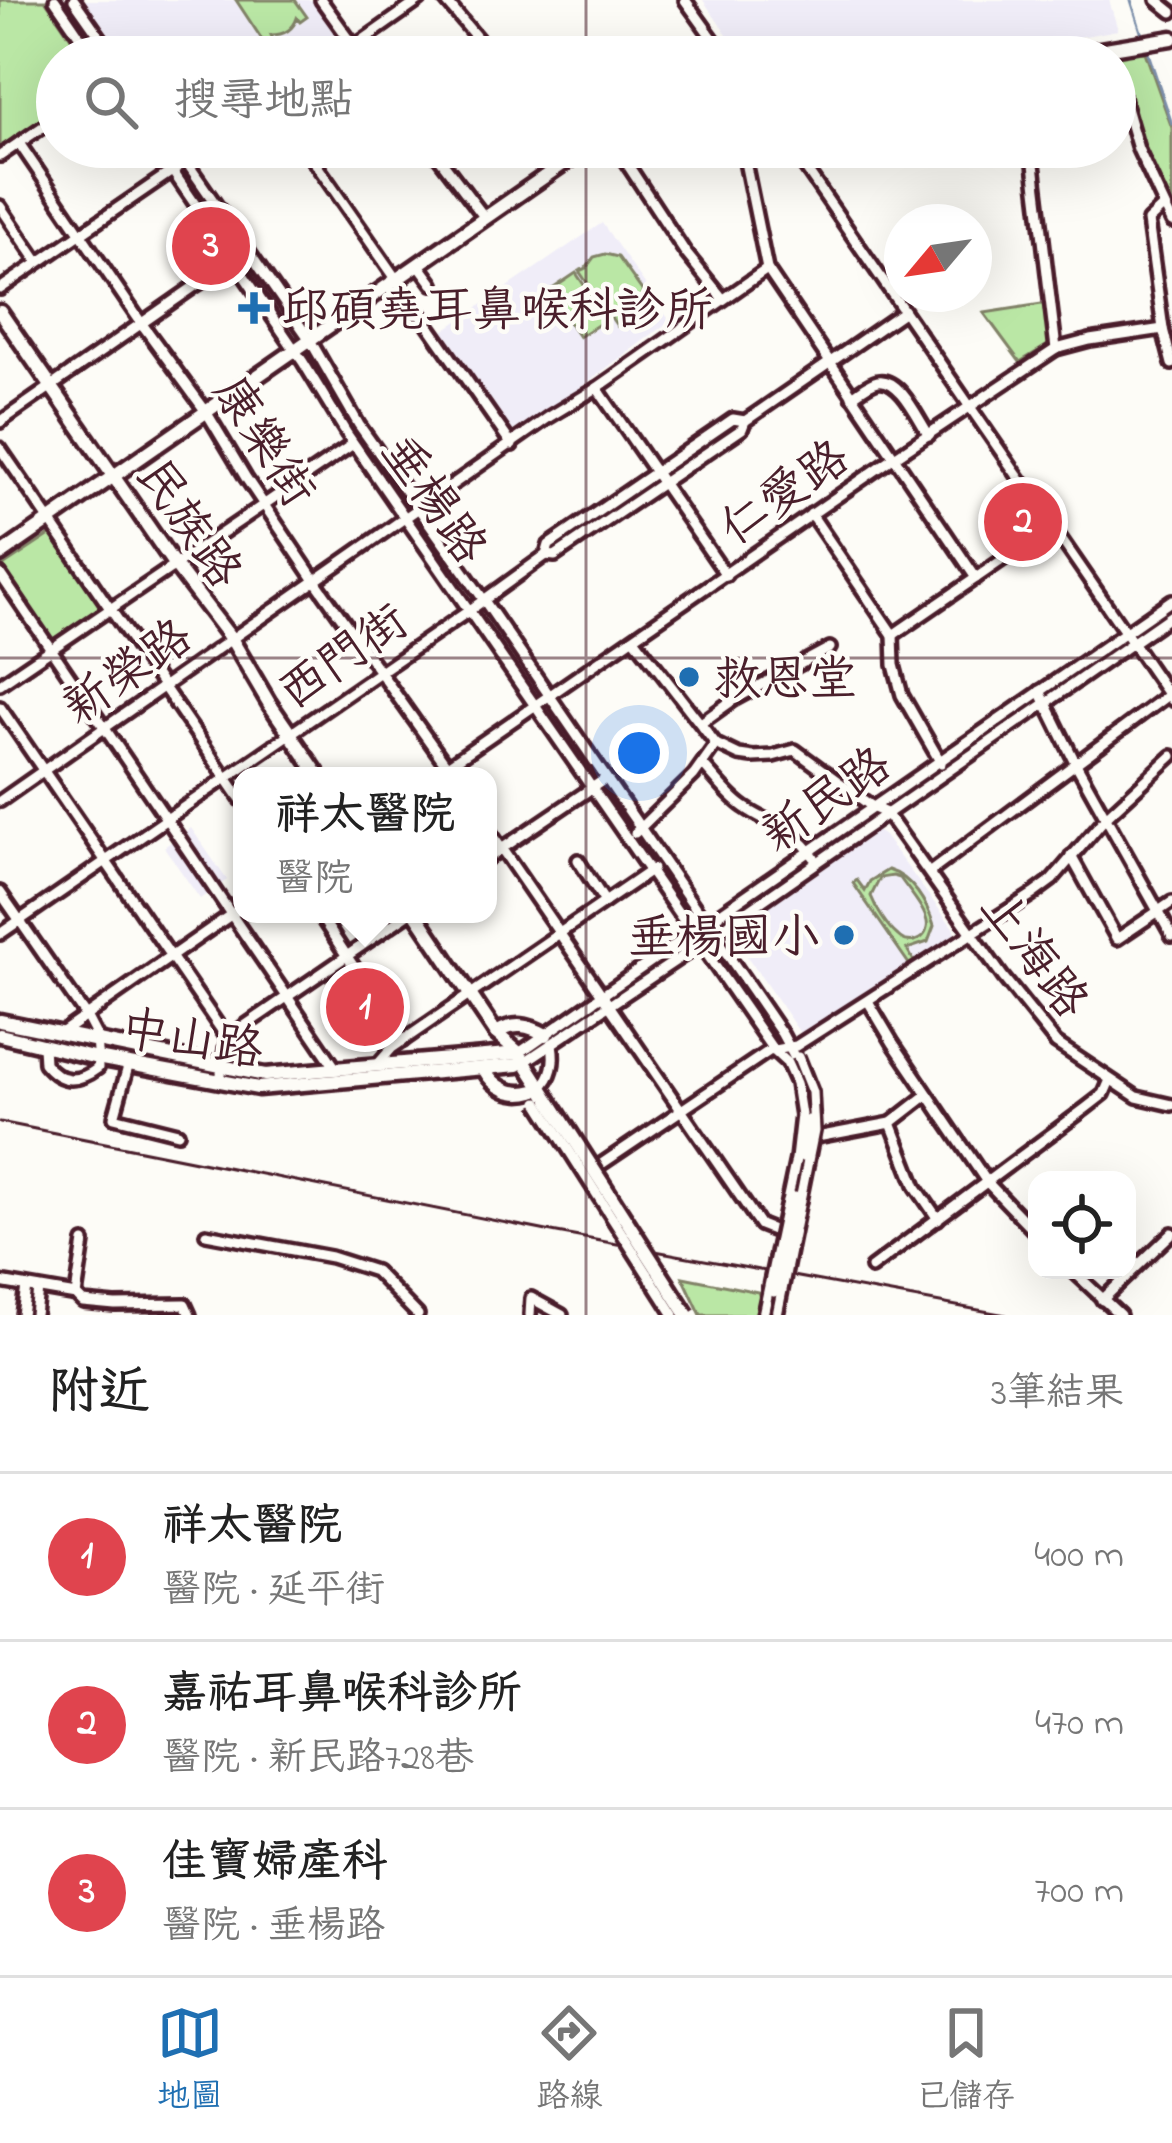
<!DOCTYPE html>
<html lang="zh-TW">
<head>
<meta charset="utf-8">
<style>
  :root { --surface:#fff; --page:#f6f6f6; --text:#222; --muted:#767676; --line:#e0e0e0; --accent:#1f6fb2 }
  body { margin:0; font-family:"Indie Flower","LXGW WenKai TC",sans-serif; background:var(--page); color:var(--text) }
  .controls { position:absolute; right:36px; bottom:36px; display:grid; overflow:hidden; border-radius:24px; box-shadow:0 12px 48px #0002 }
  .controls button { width:108px; height:108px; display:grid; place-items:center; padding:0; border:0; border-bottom:3px solid var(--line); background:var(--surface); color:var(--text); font:60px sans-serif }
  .compass { position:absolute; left:884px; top:204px; width:108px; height:108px; border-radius:50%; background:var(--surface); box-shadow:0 12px 48px #0002; rotate:241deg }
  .you { position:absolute; left:639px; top:753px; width:42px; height:42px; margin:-30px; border:9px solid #fff; border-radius:50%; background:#1a73e8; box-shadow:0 0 0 18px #1a73e833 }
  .badge { display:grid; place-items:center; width:78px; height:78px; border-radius:50%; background:var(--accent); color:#fff; font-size:39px; font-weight:700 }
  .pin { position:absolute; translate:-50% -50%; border:6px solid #fff; box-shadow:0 3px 12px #0006 }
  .popup { position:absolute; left:233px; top:767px; width:264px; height:156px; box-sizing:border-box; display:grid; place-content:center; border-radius:24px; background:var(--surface); filter:drop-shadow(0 3px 9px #0005); font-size:39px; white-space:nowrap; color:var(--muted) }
  .popup b { font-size:45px; color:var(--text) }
  .popup::after { content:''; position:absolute; left:50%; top:100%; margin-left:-24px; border:24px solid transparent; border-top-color:var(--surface) }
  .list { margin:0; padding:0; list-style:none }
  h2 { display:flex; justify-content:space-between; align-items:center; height:156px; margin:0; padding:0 48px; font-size:51px }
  h2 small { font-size:39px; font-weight:400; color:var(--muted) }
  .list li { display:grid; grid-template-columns:78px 1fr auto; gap:36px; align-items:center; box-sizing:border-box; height:168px; padding:0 48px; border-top:3px solid var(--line) }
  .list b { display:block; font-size:45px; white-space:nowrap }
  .list p { margin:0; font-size:39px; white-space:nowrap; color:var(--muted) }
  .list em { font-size:39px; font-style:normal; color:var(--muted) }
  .icon { flex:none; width:66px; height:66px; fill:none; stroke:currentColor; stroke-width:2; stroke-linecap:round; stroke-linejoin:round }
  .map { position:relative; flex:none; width:1172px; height:1315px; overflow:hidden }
  .search { position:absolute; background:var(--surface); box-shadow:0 12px 48px #0002; left:36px; right:36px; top:36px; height:132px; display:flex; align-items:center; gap:30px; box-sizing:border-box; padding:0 42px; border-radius:66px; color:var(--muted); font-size:45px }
  .sheet { height:660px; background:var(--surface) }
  nav { display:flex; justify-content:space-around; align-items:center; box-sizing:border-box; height:168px; border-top:3px solid var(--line); background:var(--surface); font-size:33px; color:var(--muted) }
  nav a { display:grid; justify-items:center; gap:6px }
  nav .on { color:var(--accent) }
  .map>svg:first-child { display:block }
  .built { fill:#f0edf8 }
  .green { fill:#bae7a5; stroke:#828368; stroke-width:3; fill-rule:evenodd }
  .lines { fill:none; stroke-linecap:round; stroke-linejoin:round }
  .stream { stroke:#7c8faa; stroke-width:3 }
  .minor-casing { stroke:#4a1f2b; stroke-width:18 }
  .major-casing { stroke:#4a1f2b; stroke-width:21 }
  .minor { stroke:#fdfcf7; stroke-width:9 }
  .major { stroke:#fdfcf7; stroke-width:12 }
  .rail { stroke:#4a1f2b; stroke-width:3 }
  .minor-bridge-casing { stroke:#4a1f2b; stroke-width:18; stroke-linecap:butt }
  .major-bridge-casing { stroke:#4a1f2b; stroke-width:21; stroke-linecap:butt }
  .minor-bridge { stroke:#fdfcf7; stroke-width:9 }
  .major-bridge { stroke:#fdfcf7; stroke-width:12 }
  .grid { fill:none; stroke:#4a1f2b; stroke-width:3; stroke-opacity:0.55 }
  .poi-dot { fill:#1f6fb2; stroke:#fdfcf7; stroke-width:4.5 }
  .labels { text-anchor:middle; stroke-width:9; stroke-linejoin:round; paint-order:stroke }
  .poi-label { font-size:48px; fill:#4a1f2b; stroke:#fdfcf7; text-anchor:start }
  .street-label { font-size:48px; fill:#4a1f2b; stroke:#fdfcf7 }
</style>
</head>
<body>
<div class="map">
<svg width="1172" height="1315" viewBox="0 0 1172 1315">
  <rect width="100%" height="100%" fill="#fdfcf7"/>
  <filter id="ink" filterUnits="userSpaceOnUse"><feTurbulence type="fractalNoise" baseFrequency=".00833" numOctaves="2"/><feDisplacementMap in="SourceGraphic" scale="24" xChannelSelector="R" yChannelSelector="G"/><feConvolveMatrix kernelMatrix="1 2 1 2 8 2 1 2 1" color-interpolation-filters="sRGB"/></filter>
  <g filter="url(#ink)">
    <g class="built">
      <path d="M84,0H316L349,47L333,57H123Z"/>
      <path d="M703,0H1109L1118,30L966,57H742Z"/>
      <path d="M602,223L670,321L581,387L513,431L443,331Z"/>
      <path d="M191,828L227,880L200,899L164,847Z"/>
      <path d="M877,831L884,836L954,929L956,942L807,1033H800L735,939L734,931Z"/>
      <path d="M349,962L398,1038L383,1051L331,975Z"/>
    </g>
    <g class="green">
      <path d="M0,0H45L84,57H57V110L0,150Z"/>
      <path d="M236,0H295L307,17L300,22L297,18C293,30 284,35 271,35L273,39L265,44Z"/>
      <path d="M1145,52L1172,128V207L1144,149L1112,54Z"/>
      <path d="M605,254L618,257L643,292C641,307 634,315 620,316L623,322L617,326L579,271L586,268L594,257Z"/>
      <path d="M576,273L607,319L579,337L548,292Z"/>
      <path d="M1048,303L1051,343L1020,362L984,313Z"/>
      <path d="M53,533L105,605L49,643L0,568Z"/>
      <path d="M888,870C912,877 927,903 934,926L928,942L907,949L914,961L909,964L853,883L857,880L865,891L870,881ZM893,876L900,878C908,890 922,905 926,918C933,937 911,949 898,936C887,927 876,909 871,896L880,878Z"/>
      <path d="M683,1277L758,1292L767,1315H701Z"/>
    </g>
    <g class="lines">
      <g class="stream">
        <path d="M1131,0L1143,38"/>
        <path d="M1146,47L1172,124"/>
      </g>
      <g class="minor-casing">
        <g id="minor">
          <path d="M55,0L94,57"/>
          <path d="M74,0L114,57"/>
          <path d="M321,0L362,57"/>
          <path d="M445,0L493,57"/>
          <path d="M685,0L726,57"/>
          <path d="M1157,0L1172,12"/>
          <path d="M339,57L420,0"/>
          <path d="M1115,70L1138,149L1172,222"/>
          <path d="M19,143L142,324L207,413L246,478L316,582L454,776"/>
          <path d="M156,147L303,362L347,434L774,1051L787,1063"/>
          <path d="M176,147L310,340L359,425L479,593L782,1034L796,1060"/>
          <path d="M304,147L512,445"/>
          <path d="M431,147L485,218"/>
          <path d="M616,147L685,252L723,299"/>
          <path d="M742,147L767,269L976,578"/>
          <path d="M791,147L1172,700"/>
          <path d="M1032,147L1056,349"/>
          <path d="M0,156L57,117"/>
          <path d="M0,206L38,262"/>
          <path d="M419,265L433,284"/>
          <path d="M0,289L207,147"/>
          <path d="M1163,329L1148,221L1164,206"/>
          <path d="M597,388L726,575"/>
          <path d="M852,396C860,391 869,383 878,381C900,377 918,419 929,435"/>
          <path d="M0,422L195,286L239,259"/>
          <path d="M0,448L242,801"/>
          <path d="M811,514L893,635L894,665L902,695L941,763"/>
          <path d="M546,555L555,556L742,429L745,421L903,312"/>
          <path d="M0,574L337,1070"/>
          <path d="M893,635L1053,525"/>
          <path d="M634,638L716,744L739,755L753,757L773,756L795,750L874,808L886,813L1003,977L1056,1043L1137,1097L1172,1105"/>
          <path d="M0,684L353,444"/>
          <path d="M1040,691L1076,764L1172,936"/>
          <path d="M0,707L227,1038"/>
          <path d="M701,723L733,700L830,648"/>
          <path d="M703,765C716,779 729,797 744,807C771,826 794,827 814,857"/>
          <path d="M433,776L896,456L1056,349L1090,340L1163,329L1172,364"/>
          <path d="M0,801L549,417L597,388L767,269"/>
          <path d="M488,829L760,1225L783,1234"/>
          <path d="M635,833L694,775L716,744"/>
          <path d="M1071,856L1117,939L1172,902"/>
          <path d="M488,858L605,779"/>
          <path d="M578,860L605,902"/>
          <path d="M930,872L1168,695"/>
          <path d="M0,892L86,1016L96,1035L98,1068C78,1083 61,1084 44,1063L43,1046"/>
          <path d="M319,914L403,1041"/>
          <path d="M0,934L470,610L546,555L549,545L733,419L745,421"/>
          <path d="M868,1001L893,1043L987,1182L1037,1234"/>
          <path d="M60,1034L242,907"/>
          <path d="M227,1038L408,914"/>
          <path d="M519,1053L1172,600"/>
          <path d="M129,1063L114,1117L178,1133"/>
          <path d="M523,1063L699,945L1172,615"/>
          <path d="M378,1064L392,1048L653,869"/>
          <path d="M220,1080L227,1038"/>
          <path d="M541,1087C553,1076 555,1061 552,1044"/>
          <path d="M891,1123L916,1187L938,1219"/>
          <path d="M817,1137L891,1123L927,1095"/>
          <path d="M600,1165L769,1051L796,1046L1033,894L1052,880L1107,816L1172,756"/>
          <path d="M206,1234L331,1257L375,1271L418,1315"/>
          <path d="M871,1268L1086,1108L1104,1094L1110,1080"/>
          <path d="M1072,1270L1120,1315"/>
          <path d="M0,1282L76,1295L83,1302L115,1305L185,1304L190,1315"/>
          <path d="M76,1295L84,1242"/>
          <path d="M1102,1300L1172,1233"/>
          <path d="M22,1315L26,1287"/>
          <path d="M35,1315L38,1289"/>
          <path d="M530,1315L531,1298L562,1315"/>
        </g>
      </g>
      <g class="major-casing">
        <g id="major">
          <path d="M1057,57L1172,38"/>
          <path d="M0,312L174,564L232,640L269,703L319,776"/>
          <path d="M0,555L567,161L593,147"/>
          <path d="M416,914L496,1033L519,1053L549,1100"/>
          <path d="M0,1021L265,1075L519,1053"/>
          <path d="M496,1033C514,1022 529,1025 546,1035"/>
          <path d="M0,1035L97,1058L258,1088L518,1065"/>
          <path d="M484,1069C495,1089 513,1097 534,1091"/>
        </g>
      </g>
      <use href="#minor" class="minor"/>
      <use href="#major" class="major"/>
      <path class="rail" d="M0,1122L557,1233L1006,1315"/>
      <g class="minor-bridge-casing">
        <g id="minor-bridge">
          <path d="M538,1102L674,1315"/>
          <path d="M803,1157L808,1120"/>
          <path d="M774,1292L795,1197"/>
          <path d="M763,1315L796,1159L801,1115L796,1083L787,1063"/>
          <path d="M777,1315L814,1131L812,1092L798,1057"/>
        </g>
      </g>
      <g class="major-bridge-casing">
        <path id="major-bridge" d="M549,1100L687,1315"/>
      </g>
      <use href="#minor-bridge" class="minor-bridge"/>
      <use href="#major-bridge" class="major-bridge"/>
    </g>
  </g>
  <path class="grid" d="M586,0V57M586,147V1315M0,658H1172"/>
  <g class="poi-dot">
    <path d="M248 290h12v12h12v12h-12v12h-12v-12h-12v-12h12z"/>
    <circle cx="689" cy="677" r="12"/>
    <circle cx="844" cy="935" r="12"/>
  </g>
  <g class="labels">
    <g class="poi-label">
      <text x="281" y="325">邱碩堯耳鼻喉科診所</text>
      <text x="713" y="694">救恩堂</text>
      <text x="820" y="952" text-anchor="end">垂楊國小</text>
    </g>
    <g class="street-label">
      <text transform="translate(266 440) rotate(57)" y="17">康樂街</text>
      <text transform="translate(783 491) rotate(-35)" y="17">仁愛路</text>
      <text transform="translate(436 498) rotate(55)" y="17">垂楊路</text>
      <text transform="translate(191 522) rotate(55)" y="17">民族路</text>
      <text transform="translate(342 655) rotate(-35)" y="17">西門街</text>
      <text transform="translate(126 670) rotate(-35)" y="17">新榮路</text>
      <text transform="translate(825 798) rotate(-35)" y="17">新民路</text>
      <text transform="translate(1036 953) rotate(53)" y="17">上海路</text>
      <text transform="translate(192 1037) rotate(9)" y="17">中山路</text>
    </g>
  </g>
</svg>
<div class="controls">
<button><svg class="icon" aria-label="locate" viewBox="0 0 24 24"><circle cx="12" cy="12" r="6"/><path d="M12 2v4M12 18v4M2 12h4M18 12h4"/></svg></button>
</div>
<svg class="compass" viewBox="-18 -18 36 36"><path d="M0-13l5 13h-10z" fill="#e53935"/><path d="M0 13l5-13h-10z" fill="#767676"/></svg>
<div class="you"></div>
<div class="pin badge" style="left:365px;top:1007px;background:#e0444e">1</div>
<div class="popup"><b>祥太醫院</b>醫院</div>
<div class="pin badge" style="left:1023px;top:522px;background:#e0444e">2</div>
<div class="pin badge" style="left:211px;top:246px;background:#e0444e">3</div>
<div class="search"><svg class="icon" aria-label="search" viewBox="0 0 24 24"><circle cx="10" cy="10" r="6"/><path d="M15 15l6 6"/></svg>搜尋地點</div>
</div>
<section class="sheet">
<h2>附近<small>3筆結果</small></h2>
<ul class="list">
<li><span class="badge" style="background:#e0444e">1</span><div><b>祥太醫院</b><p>醫院 · 延平街</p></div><em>400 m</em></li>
<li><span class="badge" style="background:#e0444e">2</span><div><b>嘉祐耳鼻喉科診所</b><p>醫院 · 新民路728巷</p></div><em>470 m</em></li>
<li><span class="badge" style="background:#e0444e">3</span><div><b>佳寶婦產科</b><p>醫院 · 垂楊路</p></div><em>700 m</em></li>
</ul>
</section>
<nav>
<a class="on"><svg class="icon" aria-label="map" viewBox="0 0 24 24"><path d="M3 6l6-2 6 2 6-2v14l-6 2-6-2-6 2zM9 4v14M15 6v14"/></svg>地圖</a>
<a><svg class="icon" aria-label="directions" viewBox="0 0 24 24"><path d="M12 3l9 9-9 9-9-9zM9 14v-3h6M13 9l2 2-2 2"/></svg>路線</a>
<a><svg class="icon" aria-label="saved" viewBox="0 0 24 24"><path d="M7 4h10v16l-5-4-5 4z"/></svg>已儲存</a>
</nav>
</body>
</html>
